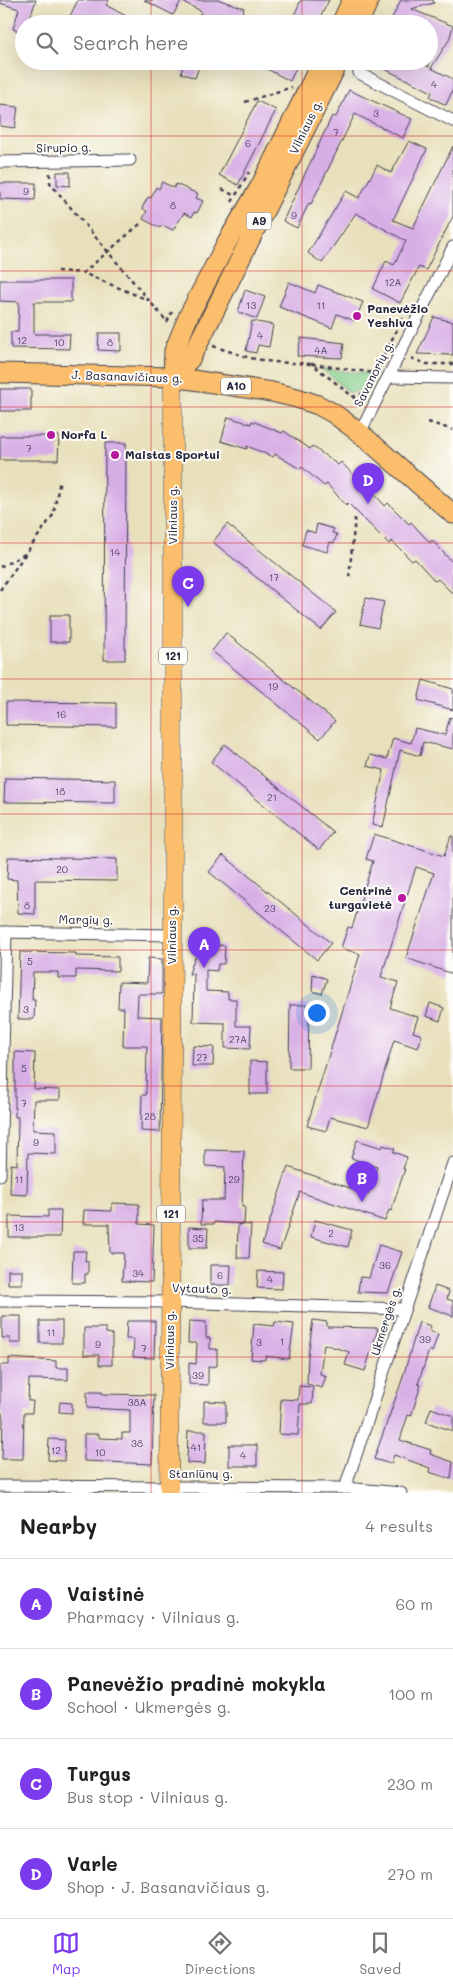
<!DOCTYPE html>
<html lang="en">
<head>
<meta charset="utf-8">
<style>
  :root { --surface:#fff; --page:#f2f2f2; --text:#202124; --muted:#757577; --line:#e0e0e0; --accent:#7c3aed }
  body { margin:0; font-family:Mali,sans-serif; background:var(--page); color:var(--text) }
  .you { position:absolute; left:316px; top:1012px; width:18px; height:18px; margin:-12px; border:4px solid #fff; border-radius:50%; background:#1a73e8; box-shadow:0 0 0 8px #1a73e833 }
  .badge { display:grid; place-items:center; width:32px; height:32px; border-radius:50%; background:var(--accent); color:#fff; font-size:16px; font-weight:700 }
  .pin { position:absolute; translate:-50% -41px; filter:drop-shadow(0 1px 2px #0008) }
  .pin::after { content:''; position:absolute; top:26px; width:18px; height:15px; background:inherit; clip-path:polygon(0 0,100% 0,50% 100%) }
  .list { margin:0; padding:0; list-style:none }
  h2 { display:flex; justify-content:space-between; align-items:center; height:65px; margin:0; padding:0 20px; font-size:21px }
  h2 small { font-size:16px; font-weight:400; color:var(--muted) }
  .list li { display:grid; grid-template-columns:32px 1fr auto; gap:15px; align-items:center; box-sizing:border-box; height:90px; padding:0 20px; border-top:1px solid var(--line) }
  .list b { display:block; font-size:19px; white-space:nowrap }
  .list p { margin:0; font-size:16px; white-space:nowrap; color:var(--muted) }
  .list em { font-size:16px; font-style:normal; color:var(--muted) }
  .icon { flex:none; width:28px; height:28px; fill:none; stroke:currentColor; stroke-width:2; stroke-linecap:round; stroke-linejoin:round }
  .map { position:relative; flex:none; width:453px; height:1493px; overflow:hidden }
  .search { position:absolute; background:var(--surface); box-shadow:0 5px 20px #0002; left:15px; right:15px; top:15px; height:55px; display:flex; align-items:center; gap:12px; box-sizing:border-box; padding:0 18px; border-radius:28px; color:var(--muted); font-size:19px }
  .sheet { height:425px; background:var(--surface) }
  nav { display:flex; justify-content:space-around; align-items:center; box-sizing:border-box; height:70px; border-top:1px solid var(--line); background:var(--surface); font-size:14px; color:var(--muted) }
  nav a { display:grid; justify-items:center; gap:2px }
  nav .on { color:var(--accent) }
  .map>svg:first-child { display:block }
  .green { fill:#84cd89; stroke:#537862 }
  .building { fill:#d8aee6 }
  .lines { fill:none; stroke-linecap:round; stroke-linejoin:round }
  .minor-casing { stroke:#403e4e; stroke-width:13 }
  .primary-casing { stroke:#403e4e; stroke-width:19 }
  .trunk-casing { stroke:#403e4e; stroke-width:21 }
  .path { stroke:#403e4e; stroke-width:2.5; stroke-dasharray:4 4; stroke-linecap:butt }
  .minor { stroke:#fff; stroke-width:11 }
  .primary { stroke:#fabe6d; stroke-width:18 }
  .trunk { stroke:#fabe6d; stroke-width:19 }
  .grid { fill:none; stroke:#d62828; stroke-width:1; stroke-opacity:0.55 }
  .poi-dot { fill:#b5179e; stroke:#fdfcf7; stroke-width:2 }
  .labels { text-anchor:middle; stroke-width:4; stroke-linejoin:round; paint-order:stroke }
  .number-label { font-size:10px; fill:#504566 }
  .shield { fill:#fdfcf7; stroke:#646373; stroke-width:1 }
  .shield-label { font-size:11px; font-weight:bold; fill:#22223b }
  .street-label { font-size:12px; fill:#22223b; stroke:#fdfcf7 }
  .poi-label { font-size:12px; font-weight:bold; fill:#22223b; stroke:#fdfcf7; text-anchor:start }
</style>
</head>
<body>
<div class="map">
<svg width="453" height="1493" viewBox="0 0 453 1493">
  <rect width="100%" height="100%" fill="#fdfcf7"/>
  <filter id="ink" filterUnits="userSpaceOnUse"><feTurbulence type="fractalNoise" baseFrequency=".02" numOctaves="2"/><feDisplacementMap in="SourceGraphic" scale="10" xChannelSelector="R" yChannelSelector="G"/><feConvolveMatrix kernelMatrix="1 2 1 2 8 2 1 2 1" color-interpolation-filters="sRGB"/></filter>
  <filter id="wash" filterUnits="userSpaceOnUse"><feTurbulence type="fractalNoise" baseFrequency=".0096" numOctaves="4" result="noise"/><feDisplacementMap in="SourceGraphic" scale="20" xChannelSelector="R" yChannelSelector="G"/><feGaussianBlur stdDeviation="1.12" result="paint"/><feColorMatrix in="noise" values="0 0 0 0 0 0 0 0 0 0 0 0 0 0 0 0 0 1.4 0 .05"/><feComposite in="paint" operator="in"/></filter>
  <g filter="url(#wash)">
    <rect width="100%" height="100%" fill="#e8e0bb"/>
    <path class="green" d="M322,369L372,374L363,390L350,393Z"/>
    <g id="blocks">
      <g class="building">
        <path d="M0,0H36L28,24H24V33L13,29L19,9L0,3Z"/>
        <path d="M78,0H109L106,5L140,24H108L100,19L97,24H66Z"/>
        <path d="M144,0H220L244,8L239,24H230L200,14L201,11L181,1L173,15Z"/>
        <path d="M301,0H329L317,24H290Z"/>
        <path d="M401,0H433L434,3L411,9L453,26L449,40L431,68L453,79V89L446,105L430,97L432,92L368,61H418L429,67V24H389Z"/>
        <path d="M185,61H201L195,78L181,73Z"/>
        <path d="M271,61H299L290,81L267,69Z"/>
        <path d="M349,90L412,119L403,138L355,114L311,204L309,203L297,228L283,221L332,116L336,117Z"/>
        <path d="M257,101L276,110L238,185L219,175Z"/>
        <path d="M0,105L18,107L15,128L0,126Z"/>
        <path d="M409,141L427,149L393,220L413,228L453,146V216L426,270L419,267L400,303L373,289L386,261L394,265L406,241L356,213L322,263L308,253L346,191L359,198L377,165L391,173Z"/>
        <path d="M57,172H70V186L57,185Z"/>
        <path d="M162,182L174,188L176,184L198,194L196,198L203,201L197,213L194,212L192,217L184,213L173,230L162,225L160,228L143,219L147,211L142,208L148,197L151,198L156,187L159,189Z"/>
        <path d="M0,183H36L35,200L0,199Z"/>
        <path d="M0,280H71V302H34V334H70L69,349L11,348V332H18L19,302L0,301Z"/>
        <path d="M289,282L315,293L318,285L363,302L355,321L337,314L332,328L279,307Z"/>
        <path d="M245,290L265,297L257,319L238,312Z"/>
        <path d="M434,317L453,322V355L417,354Z"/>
        <path d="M252,321L273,325L269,347L258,345L256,353L246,351Z"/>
        <path d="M99,333H121V351L98,350Z"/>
        <path d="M301,338L344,343L342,358L297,356Z"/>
        <rect x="0" y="389" width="31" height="22"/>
        <path d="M228,417L251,424L252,421L282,433L284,431L310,449L312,446L338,465L341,462L364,486L366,484L385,506L388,503L409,524L411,522L430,543L432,540L453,563V594L438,579L435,581L415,559L412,561L392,541L389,544L348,503L346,505L327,484L324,486L302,467L300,469L275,454L273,457L247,446V449L221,441Z"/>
        <path d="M0,436H59L58,460H0Z"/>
        <path d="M105,443H126L125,660H104Z"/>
        <path d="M227,524L336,612L321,630L213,542Z"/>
        <path d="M317,524L334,529L332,533L337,534L334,543L330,542L327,552L302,545L306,530L315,533Z"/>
        <path d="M366,598L384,602L378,628L360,624Z"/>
        <rect x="50" y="615" width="19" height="27"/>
        <path d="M226,633L335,721L320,739L212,651Z"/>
        <path d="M423,680L453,689V710L418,700Z"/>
        <path d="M6,702L116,703V727L6,725Z"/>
        <path d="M450,717L453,718V749L423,742L420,756L400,750L383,827L372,825L384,770L367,766L370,755L387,759L393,738L411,743L415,728L445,735Z"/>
        <path d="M225,744L333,832L319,850L211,762Z"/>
        <path d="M5,778L115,780V803L4,802Z"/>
        <path d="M374,834L444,856L451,836H453V974L406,958L434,873L416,867L381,977L398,982L390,1008L418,1017L413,1032L422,1035L418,1048L394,1040L368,1127L330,1117L326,1131L307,1126L360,954L341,948L348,927L352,928L373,861L366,859Z"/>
        <path d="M223,855L331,943L317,960L209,872Z"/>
        <path d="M8,857L117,859V881L35,880V914L18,913L17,880L7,879Z"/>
        <path d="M225,945L224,964H218L217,971L206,970V991L228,992V999H236V1026H251L250,1049L225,1048V1023L193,1022L194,974H189L194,959L201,951L212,946Z"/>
        <path d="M20,952L76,953V956L118,957V971L76,970V978H58V972H33L32,1000H35L34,1019H18Z"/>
        <path d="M148,958L162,959V994H138L137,1016L162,1017L160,1132L141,1131L142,1095H146L147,1046H123L124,1008H118L119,982L147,983Z"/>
        <path d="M313,974L327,979L322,994L312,991Z"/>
        <path d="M430,1003L444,1008L440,1021L426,1016Z"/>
        <path d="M290,1005H309L308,1068H289Z"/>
        <path d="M193,1046L214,1047L213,1066H192Z"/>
        <path d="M15,1052L35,1053L34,1089L60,1090V1100H34L33,1130L56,1131V1154L28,1153L27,1195L10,1194L11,1164L17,1165L18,1117H15Z"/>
        <path d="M250,1061L267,1062V1094H250Z"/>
        <path d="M357,1140L382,1148L383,1145L395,1149L393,1152L407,1157L403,1169H405L391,1211L389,1210L385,1221L300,1192L280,1250L262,1244L288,1167L368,1194L377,1167L351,1158Z"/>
        <path d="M205,1150L244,1151L242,1207H245L244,1224L214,1222V1224H201L202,1200H224L225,1167L205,1166Z"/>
        <path d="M112,1203L139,1204V1224L154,1225L152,1282L122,1281L124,1253H110L109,1224H83L84,1210L112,1211Z"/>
        <path d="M48,1210H61L60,1237H9V1216L48,1217Z"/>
        <path d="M315,1220L352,1230L348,1247L311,1237Z"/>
        <path d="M238,1224L251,1225L249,1258H237Z"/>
        <path d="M189,1227L208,1228L207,1248H189Z"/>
        <path d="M379,1245L402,1252L388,1293L358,1292L360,1277L369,1278Z"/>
        <path d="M73,1251H86L85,1261H88V1274H85V1283H72Z"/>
        <path d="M210,1265H231L230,1285H210Z"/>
        <rect x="8" y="1270" width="14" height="14"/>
        <path d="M258,1271L283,1272L282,1289L257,1288Z"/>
        <path d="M435,1286L449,1291L447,1299L453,1301V1316L428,1307Z"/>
        <path d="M2,1316H21V1343H10V1338H2Z"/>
        <path d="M313,1320L327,1322V1327L378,1328L365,1371L345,1365L349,1352L324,1344L320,1374L326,1376L322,1388L307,1384L308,1356Z"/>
        <rect x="40" y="1321" width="22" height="22"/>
        <path d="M127,1321H155L154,1358L133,1357L134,1339H126Z"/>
        <path d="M189,1321L206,1322V1338H210V1349H217V1366L208,1367V1385L189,1384V1363L196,1364L197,1343H188Z"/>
        <path d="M275,1322L294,1324L289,1359L265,1356V1360L251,1359L254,1324L274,1326Z"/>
        <path d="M419,1322L431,1326L429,1331L438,1334L432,1352L429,1350L418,1384L421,1385L411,1416L408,1415L400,1440L431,1450L430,1454L453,1462L451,1479L429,1472L430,1468L394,1455L391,1464L374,1459L402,1380Z"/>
        <path d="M84,1328H106V1333L112,1334V1365H99V1355H84Z"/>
        <path d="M9,1358L56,1361V1368H68V1380L29,1379L28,1401H33L32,1413H24L23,1459H2L3,1418L2,1413L0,1412V1365H9Z"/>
        <path d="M299,1386L313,1387L312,1404H300L298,1435L279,1434L281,1399L298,1400Z"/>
        <path d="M87,1392H102V1394L154,1395L152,1464L84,1461V1434H99V1438L122,1439V1433H130V1410L87,1408Z"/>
        <path d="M204,1401L226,1402V1422H204Z"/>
        <path d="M60,1402L72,1403V1413L59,1412Z"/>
        <path d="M431,1408L453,1416V1431L426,1422Z"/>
        <path d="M188,1431H206L205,1464L187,1463Z"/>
        <path d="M49,1439L65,1440L64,1461L48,1460Z"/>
        <rect x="229" y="1445" width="28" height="21"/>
      </g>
    </g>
  </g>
  <g filter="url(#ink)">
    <use href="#blocks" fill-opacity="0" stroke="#403e4e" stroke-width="1"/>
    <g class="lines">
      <g class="minor-casing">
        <g id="minor">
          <path d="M359,73L453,121"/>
          <path d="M0,162L130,160"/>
          <path d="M389,377L453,378"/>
          <path d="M360,433L453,247"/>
          <path d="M0,932L173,935"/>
          <path d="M0,1175L6,932"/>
          <path d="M0,1301L170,1302L404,1309"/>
          <path d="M0,1486L345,1488L401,1493"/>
          <path d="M345,1488L453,1163"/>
        </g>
      </g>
      <g class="primary-casing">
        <path id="primary" d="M169,1493L173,935V377"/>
      </g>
      <g class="trunk-casing">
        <g id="trunk">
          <path d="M341,24L352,0"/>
          <path d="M358,24L369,0"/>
          <path d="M0,373L173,377L272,392L297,398L318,405L333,413L360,433L453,514"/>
          <path d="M173,377L190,359L199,342L339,61"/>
          <path d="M173,377L174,351L189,315L227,242L261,185L322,61"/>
        </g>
      </g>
      <g class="path">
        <path d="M245,102L292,87"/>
        <path d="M50,173V183L168,323"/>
        <path d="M222,189L235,196"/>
        <path d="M232,202L249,172"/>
        <path d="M140,224L83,273L148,300"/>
        <path d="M57,271L83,273"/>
        <path d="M167,322L172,312"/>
        <path d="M213,346L250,358L273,362L312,364"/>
        <path d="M411,358L426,364H453"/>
        <path d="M352,397L360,395L366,390L403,318"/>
        <path d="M362,404L312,364L375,373"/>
        <path d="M428,422L453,430"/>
        <path d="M0,567L25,554"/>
        <path d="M349,577L355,518"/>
        <path d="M0,590L53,515L60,480"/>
      </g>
      <use href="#minor" class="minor"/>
      <use href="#primary" class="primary"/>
      <use href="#trunk" class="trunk"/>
    </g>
  </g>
  <path class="grid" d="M151,0V24M302,0V24M151,61V1493M302,61V1493M0,136H453M0,271H453M0,407H453M0,543H453M0,679H453M0,814H453M0,950H453M0,1086H453M0,1222H453M0,1357H453"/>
  <g class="poi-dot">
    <circle cx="357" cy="316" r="5"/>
    <circle cx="51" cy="435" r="5"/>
    <circle cx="115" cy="455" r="5"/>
    <circle cx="402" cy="898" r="5"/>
  </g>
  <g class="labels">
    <g class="number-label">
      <text x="434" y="88">4</text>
      <text x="376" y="117">3</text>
      <text x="336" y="136">7</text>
      <text x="248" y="147">6</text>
      <text x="26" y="195">9</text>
      <text x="173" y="209">8</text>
      <text x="294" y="219">9</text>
      <text x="393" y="286">12A</text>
      <text x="251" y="309">13</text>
      <text x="321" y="309">11</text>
      <text x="260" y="339">4</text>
      <text x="22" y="344">12</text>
      <text x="59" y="346">10</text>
      <text x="110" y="346">8</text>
      <text x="321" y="354">4A</text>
      <text x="29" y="452">7</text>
      <text x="115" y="556">14</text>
      <text x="274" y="581">17</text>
      <text x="273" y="690">19</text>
      <text x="61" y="718">16</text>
      <text x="60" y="795">18</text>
      <text x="272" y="801">21</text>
      <text x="62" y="873">20</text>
      <text x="27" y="909">8</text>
      <text x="270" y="912">23</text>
      <text x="30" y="965">5</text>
      <text x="26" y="1013">3</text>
      <text x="238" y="1043">27A</text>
      <text x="202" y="1061">27</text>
      <text x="24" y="1072">5</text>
      <text x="24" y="1107">7</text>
      <text x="150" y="1120">28</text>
      <text x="36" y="1146">9</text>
      <text x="19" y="1183">11</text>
      <text x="234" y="1183">29</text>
      <text x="19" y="1231">13</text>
      <text x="331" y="1237">2</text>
      <text x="198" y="1242">35</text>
      <text x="385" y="1269">36</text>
      <text x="138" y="1277">34</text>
      <text x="220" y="1279">6</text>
      <text x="270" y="1283">4</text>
      <text x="51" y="1336">11</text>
      <text x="425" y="1343">39</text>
      <text x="282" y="1345">1</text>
      <text x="259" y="1346">3</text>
      <text x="98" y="1348">9</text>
      <text x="144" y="1352">7</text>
      <text x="198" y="1379">39</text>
      <text x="137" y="1406">38A</text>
      <text x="137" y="1447">38</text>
      <text x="196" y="1451">41</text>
      <text x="56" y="1454">12</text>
      <text x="100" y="1456">10</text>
      <text x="243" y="1459">4</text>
    </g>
    <g class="shield">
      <rect x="246.5" y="212.5" width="25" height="17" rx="4"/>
      <rect x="221" y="377.5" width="30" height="17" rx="4"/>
      <rect x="159" y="647.5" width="28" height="17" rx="4"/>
      <rect x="157" y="1205.5" width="28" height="17" rx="4"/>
    </g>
    <g class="shield-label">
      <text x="259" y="225">A9</text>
      <text x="236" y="390">A10</text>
      <text x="173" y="660">121</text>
      <text x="171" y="1218">121</text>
    </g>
    <g class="street-label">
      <text transform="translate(306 127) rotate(-64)" y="4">Vilniaus g.</text>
      <text transform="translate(64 148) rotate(-1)" y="4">Sirupio g.</text>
      <text transform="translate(374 374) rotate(-63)" y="4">Savanorių g.</text>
      <text transform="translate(127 377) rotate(2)" y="4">J. Basanavičiaus g.</text>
      <text transform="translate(173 515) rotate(-90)" y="4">Vilniaus g.</text>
      <text transform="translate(86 920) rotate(1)" y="4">Margių g.</text>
      <text transform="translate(172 935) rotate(-90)" y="4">Vilniaus g.</text>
      <text transform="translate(202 1289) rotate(2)" y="4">Vytauto g.</text>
      <text transform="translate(386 1321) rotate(-72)" y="4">Ukmergės g.</text>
      <text transform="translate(170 1340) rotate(-90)" y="4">Vilniaus g.</text>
      <text x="201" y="1478">Staniūnų g.</text>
    </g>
    <g class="poi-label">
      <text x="367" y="313">Panevėžio<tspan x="367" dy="14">Yeshiva</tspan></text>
      <text x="61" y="439">Norfa L</text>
      <text x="125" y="459">Maistas Sportui</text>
      <text x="392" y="895" text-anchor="end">Centrinė<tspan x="392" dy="14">turgavietė</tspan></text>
    </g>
  </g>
</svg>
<div class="you"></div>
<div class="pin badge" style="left:204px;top:968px">A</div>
<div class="pin badge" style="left:362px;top:1202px">B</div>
<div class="pin badge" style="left:188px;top:607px">C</div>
<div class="pin badge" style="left:368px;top:504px">D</div>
<div class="search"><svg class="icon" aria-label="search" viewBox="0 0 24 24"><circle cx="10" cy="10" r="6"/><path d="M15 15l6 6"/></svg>Search here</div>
</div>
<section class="sheet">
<h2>Nearby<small>4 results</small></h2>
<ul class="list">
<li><span class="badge">A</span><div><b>Vaistinė</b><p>Pharmacy · Vilniaus g.</p></div><em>60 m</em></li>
<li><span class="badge">B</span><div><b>Panevėžio pradinė mokykla</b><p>School · Ukmergės g.</p></div><em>100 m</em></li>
<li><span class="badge">C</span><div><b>Turgus</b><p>Bus stop · Vilniaus g.</p></div><em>230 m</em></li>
<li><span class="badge">D</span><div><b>Varle</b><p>Shop · J. Basanavičiaus g.</p></div><em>270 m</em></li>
</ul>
</section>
<nav>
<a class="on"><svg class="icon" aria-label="map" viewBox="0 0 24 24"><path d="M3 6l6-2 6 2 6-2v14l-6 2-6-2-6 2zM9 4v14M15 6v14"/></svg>Map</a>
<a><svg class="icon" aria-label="directions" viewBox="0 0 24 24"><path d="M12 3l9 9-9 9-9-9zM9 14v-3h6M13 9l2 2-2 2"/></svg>Directions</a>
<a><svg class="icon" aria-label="saved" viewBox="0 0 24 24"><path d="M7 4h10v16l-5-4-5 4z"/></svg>Saved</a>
</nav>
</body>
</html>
